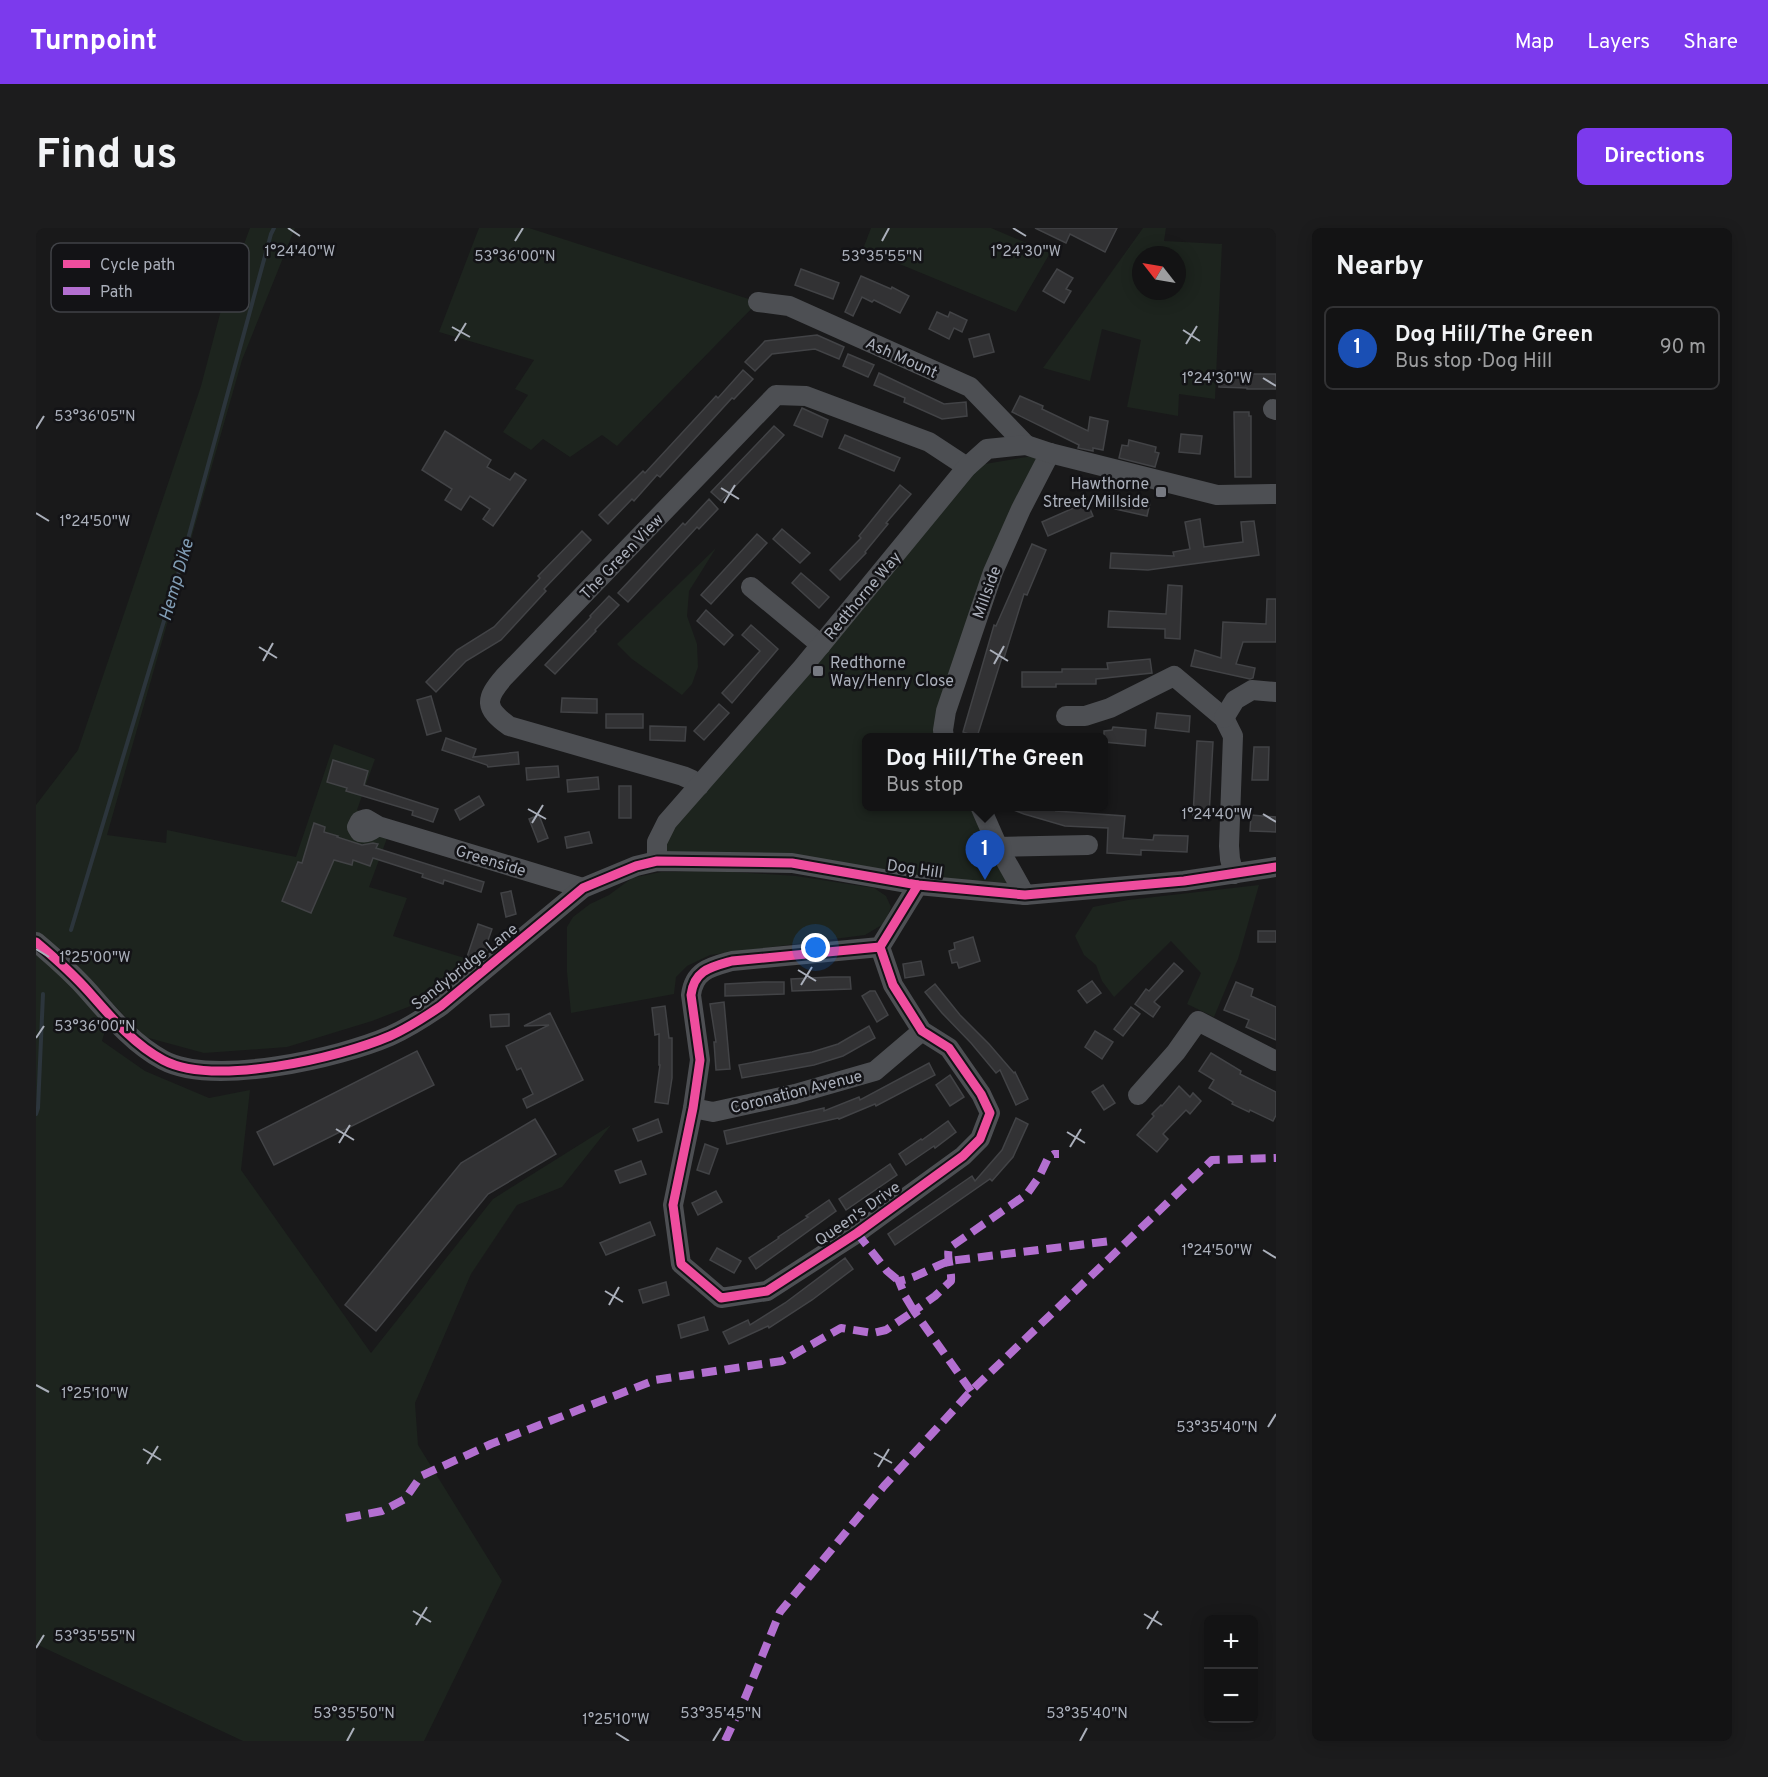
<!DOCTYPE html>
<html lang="en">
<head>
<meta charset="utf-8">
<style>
  :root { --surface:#131314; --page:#1c1c1d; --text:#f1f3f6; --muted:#9d9ea0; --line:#323234; --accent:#7c3aed }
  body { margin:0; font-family:Overpass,sans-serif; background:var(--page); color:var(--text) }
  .controls { position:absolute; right:18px; bottom:18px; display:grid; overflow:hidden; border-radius:9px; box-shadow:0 3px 15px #0003 }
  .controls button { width:54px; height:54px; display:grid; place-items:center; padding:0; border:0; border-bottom:2px solid var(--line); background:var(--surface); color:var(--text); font:30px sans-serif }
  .compass { position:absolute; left:1096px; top:18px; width:54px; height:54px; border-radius:50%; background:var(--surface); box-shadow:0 3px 15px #0003; rotate:301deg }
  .you { position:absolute; left:780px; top:720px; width:21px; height:21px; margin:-15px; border:4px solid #fff; border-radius:50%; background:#1a73e8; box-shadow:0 0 0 9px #1a73e833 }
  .badge { display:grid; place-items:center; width:39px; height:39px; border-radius:50%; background:var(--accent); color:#fff; font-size:20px; font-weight:700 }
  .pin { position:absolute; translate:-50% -50px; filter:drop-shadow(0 2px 3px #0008) }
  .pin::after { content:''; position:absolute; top:32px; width:21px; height:18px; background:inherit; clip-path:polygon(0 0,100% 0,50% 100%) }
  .popup { position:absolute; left:826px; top:505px; width:246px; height:78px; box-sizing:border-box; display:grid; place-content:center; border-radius:9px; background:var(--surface); filter:drop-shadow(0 2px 4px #0005); font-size:20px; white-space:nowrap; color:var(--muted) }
  .popup b { font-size:22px; color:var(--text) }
  .popup::after { content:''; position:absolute; left:50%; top:100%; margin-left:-12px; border:12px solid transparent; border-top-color:var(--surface) }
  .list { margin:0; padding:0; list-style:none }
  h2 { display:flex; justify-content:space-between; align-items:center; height:78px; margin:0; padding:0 24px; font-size:26px }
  h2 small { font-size:20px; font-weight:400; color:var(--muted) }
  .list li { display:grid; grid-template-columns:39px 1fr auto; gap:18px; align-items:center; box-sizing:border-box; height:84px; margin:0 12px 12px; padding:0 12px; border:2px solid var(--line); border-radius:9px }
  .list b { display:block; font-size:22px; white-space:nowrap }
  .list p { margin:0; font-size:20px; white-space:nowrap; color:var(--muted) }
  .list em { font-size:20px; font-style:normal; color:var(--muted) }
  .map { position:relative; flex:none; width:1240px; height:1513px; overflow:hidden; border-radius:9px }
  header { display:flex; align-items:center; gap:36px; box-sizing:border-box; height:84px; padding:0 30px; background:var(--accent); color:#fff }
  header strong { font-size:28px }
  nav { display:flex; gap:33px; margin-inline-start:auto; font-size:21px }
  .intro { display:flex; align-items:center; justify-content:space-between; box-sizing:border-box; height:144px; padding:0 36px }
  h1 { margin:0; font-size:42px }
  .button { padding:15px 27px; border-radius:9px; background:var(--accent); color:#fff; font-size:21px; font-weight:700 }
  main { display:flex; gap:36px; padding:0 36px }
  aside { flex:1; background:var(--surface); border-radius:9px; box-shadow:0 3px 15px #0003 }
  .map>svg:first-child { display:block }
  .green { fill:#1d241e; fill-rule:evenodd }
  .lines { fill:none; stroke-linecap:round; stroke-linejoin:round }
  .stream { stroke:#2c353c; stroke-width:4 }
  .building { fill:#323234; stroke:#424346; stroke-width:1.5 }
  .minor { stroke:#4d4f53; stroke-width:20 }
  .quiet { stroke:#b36fd0; stroke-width:8; stroke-dasharray:15 8; stroke-linecap:butt }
  .cycleway-casing { stroke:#131316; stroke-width:13 }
  .cycleway { stroke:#ef4d9e; stroke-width:9 }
  .ticks { fill:none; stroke:#aaafba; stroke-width:2 }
  .poi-dot { fill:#777a82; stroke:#131316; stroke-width:2 }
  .labels { text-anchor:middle; stroke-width:5; stroke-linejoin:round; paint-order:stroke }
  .street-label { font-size:16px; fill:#aaafba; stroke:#131316 }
  .poi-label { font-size:16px; fill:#aaafba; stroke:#131316; text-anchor:end }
  .water-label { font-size:18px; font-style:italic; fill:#819db5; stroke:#131316 }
  .key { fill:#131316; stroke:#404247; stroke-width:1.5 }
  .key-label { font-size:16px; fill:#aaafba }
  .ticks-label { font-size:15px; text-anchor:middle; fill:#aaafba; stroke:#131316; stroke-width:5; stroke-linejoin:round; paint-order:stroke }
</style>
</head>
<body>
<header>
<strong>Turnpoint</strong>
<nav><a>Map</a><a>Layers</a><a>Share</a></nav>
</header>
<div class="intro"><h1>Find us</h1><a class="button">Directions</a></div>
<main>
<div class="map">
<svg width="1240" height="1513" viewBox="0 0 1240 1513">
  <rect width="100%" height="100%" fill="#19191a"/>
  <g class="green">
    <path d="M214,0H259L206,132L71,607L130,615L131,602L260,629L298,516L339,531L321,582L357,594L333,659L371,670L357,708L448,736L416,762L336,793L251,819L168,825L109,809L77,776L66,813L109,843L173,870L214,862L205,942L335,1125L457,971L575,897L526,959L481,977L435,1046L379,1175L382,1217L466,1353L388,1513H207L0,1416V577L42,522L165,158L189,67Z"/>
    <path d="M443,0H493L722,74L581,218L566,207L534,229L507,211L495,222L467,204L492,167L479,161L498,132L403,104Z"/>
    <path d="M835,0H955L1014,25L980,84L827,21Z"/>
    <path d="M1107,0H1130L1128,13L1186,16L1179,171L1143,166L1142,188L1091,179L1105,112L1066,101L1054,153L1007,140ZM1105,27H1141V63H1105Z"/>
    <path d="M1014,225L985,281L910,509L830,510V578L945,579L989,667L756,635L621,633V614L931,239Z"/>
    <path d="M680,320L653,363L651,388L661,416L662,439L656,456L646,467L596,431L581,416Z"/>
    <path d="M681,643L760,648L838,660L850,668L855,679L849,695L829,707L674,727L651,738L640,749L638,766L535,785L531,744V699L537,689L554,676L573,667L596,650L625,644Z"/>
    <path d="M1223,657L1202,731L1178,789L1151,776L1165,745L1135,713L1078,769L1066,753L1060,737L1048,727L1039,708L1057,679L1092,672Z"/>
  </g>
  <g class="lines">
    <g class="stream">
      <path d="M35,702L146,333L235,6L238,0"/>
      <path d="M0,886L2,880L7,766"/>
    </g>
  </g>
  <g class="building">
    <path d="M999,0H1081L1069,24L1034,6L1030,15Z"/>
    <path d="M765,41L803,55L797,71L759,57Z"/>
    <path d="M1021,41L1037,50L1030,61L1035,63L1028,75L1007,63Z"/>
    <path d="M825,48L855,61L856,59L873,68L864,85L838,72L836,74L826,69L817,88L809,84Z"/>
    <path d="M901,84L912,89L914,84L931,92L926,104L918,100L913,111L893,101Z"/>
    <path d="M953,106L958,124L938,129L933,111Z"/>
    <path d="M781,107L808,119L803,131L779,121L736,126L719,143L709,134L729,113Z"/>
    <path d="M812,126L838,137L832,149L807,138Z"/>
    <path d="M707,142L717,151L698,171L696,170L624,249L621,247L598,273L596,271L572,296L563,287L607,243L609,245L680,168L682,170Z"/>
    <path d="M1184,143H1208V146H1240V161H1211V160L1183,159Z"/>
    <path d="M843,145L908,176L930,174L931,188L906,191L868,174L869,170L838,157Z"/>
    <path d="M984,168L1007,178L1006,181L1052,203L1054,189L1072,193L1067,222L1057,220V223L1042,220L1043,217L976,184Z"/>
    <path d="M766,180L792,192L786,209L758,197Z"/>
    <path d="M1198,184H1213V188H1215V249H1199Z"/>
    <path d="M738,198L748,207L685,273L675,264Z"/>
    <path d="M409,203L455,232L451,239L474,252L479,245L490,252L457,298L447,291L454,281L434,268L425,282L409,272L416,261L386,242Z"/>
    <path d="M1145,206L1166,208L1164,226L1143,224Z"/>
    <path d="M809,207L864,230L858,243L803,220Z"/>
    <path d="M1093,212L1120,219L1119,224L1123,225L1119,239L1083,230L1086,217L1092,218Z"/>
    <path d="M864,257L875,266L850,295L852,296L829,324L830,325L804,352L794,342L825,310L823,308Z"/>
    <path d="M1082,268L1114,275L1111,288L1079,281Z"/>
    <path d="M673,271L682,281L663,301L661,299L592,374L582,365L647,295L649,297Z"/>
    <path d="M1051,274L1057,288L1012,308L1006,294Z"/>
    <path d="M1164,291L1168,319L1207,314L1205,294L1218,293L1223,327L1112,342L1074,340L1075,325L1138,328L1137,324L1154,321L1149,294Z"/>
    <path d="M746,301L774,325L764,335L737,311Z"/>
    <path d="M546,303L555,312L508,361L510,363L465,412L430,433L400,464L390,454L421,422L458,399L504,350L502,348Z"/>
    <path d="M721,306L731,315L675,376L665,367Z"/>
    <path d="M996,316L1010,322L991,367L988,366L968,430L966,429L941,509L927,504L958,397L960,398Z"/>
    <path d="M765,345L793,369L783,380L756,355Z"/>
    <path d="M1132,357L1146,358L1144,411L1129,410V401L1072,399L1073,383L1130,386Z"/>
    <path d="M573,368L583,377L559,402L560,403L519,446L509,437L555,389L554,388Z"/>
    <path d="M1231,371H1240V414H1207L1200,436L1219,440L1217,450L1214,451L1155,438L1159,422L1185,430L1187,394L1230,396Z"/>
    <path d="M670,382L697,407L688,417L661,393Z"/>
    <path d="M715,397L742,421L696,475L686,465L724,423L706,407Z"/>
    <path d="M1114,431L1116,445L1060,451V456H1020V459H986V444H1026V441H1072L1071,435Z"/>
    <path d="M395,468L405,503L391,507L381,472Z"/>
    <path d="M526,470L561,471V485L525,484Z"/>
    <path d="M683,476L693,485L668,512L658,503Z"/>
    <path d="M1121,485L1154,488L1153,504L1119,500Z"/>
    <rect x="570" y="486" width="37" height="14"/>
    <path d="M614,498L650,499L649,513L614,512Z"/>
    <path d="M1077,499L1110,502L1109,518L1068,514V503L1076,502Z"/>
    <path d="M410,510L440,521L437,529L482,524L483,536L452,539L451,537L406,522Z"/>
    <path d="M1161,513L1177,514L1173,588H1157Z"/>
    <path d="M1218,519H1233L1232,552H1216Z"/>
    <path d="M297,532L332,543L328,557L402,581L397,594L376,587L377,583L310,563L311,560L291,554Z"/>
    <path d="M522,538L523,549L491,552L490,540Z"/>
    <path d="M562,549L563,561L532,564L531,552Z"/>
    <rect x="583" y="558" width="12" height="32"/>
    <path d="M443,568L448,577L424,592L419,582Z"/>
    <path d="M975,579H1021L1020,583L1089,588L1087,610L1117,612L1118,607L1152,608L1151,624L1105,622V627L1071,625L1072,600L1029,598L988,586L975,581Z"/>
    <path d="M503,587L512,610L502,614L493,591Z"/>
    <path d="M1215,587L1240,589V604L1214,603Z"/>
    <path d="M278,595L289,599L288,604L302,608L301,609L326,617L337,615L342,616L340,620L448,654L445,664L408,652L407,656L386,649L387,646L337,630L334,638L317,632L316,637L298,632L275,685L246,673L262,634L266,635Z"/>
    <path d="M553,604L556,615L531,620L529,609Z"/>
    <path d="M475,663L480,686L470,689L465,665Z"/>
    <path d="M442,696L456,701L450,718L452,719L450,725L442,732L431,729Z"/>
    <rect x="1222" y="703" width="18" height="11"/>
    <path d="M937,709L944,733L923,740L921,734L916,735L913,723L919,721L918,715Z"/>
    <path d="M885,733L888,747L869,750L867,736Z"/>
    <path d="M1138,735L1147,743L1118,774L1124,779L1117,789L1099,776L1110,761L1113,763Z"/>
    <path d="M795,749H814L815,761L756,763L755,751Z"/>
    <path d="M1056,753L1065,765L1051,775L1042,763Z"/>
    <path d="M728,754H748V766L689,768V756Z"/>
    <path d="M1200,754L1217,761L1215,768L1240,779V812L1210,799L1213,792L1188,782Z"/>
    <path d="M899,756L924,787L953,816L978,845L979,844L992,871L980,877L964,842L960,845L935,815L906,785L889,764Z"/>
    <path d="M834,763H839L852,787L841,794L826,768Z"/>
    <path d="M688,774L694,841L680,842L678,814H680L674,776Z"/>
    <path d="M629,778L633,810H636V850L632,876L619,874L624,837H623V806L619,807L616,780Z"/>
    <path d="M1095,779L1104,786L1087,808L1078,801Z"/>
    <path d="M514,785L547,852L491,880L487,871L497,866L485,840L481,842L470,818L513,797L488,798Z"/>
    <path d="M473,786V798L455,799L454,787Z"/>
    <path d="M833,798L839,810L807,828L778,837L706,850L703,837L776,824L802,816Z"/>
    <path d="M1059,803L1077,814L1066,831L1049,819Z"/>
    <path d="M381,823L398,857L238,937L221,904Z"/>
    <path d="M1175,825L1205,843L1204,846L1240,864V887L1237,893L1214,882L1213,884L1196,876L1197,874L1173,860L1178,852L1163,843Z"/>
    <path d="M893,835L899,847L840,878L839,876L803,891L802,890L691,916L688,903L788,880V883L823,869L824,872Z"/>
    <path d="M914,847L928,869L914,878L900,857Z"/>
    <path d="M1067,857L1079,875L1068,882L1056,864Z"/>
    <path d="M1143,858L1154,869L1157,865L1165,873L1154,886L1150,882L1127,906L1132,911L1121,924L1101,907L1118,888L1116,886L1125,877L1126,878Z"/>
    <path d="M980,890L992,896L977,929L956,953L954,951L859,1017L852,1006L936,948L939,953L966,922Z"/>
    <path d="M499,891L520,926L452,966L340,1103L309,1077L425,935Z"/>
    <path d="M622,891L626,904L602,913L597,901Z"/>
    <path d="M912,893L920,904L899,920L898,918L870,937L863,926L885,911L886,912Z"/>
    <path d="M669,916L682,921L673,946L661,942Z"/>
    <path d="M605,933L610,946L584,955L579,943Z"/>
    <path d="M854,936L861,947L810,982L803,971Z"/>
    <path d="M680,963L686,974L662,987L656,975Z"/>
    <path d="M793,972L800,983L720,1041L713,1030L743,1010L742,1009L772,989L770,988Z"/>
    <path d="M614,994L619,1007L570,1027L564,1015Z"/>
    <path d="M681,1020L705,1033L698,1045L674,1032Z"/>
    <path d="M809,1030L817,1041L776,1072L733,1100L732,1098L693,1116L687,1104L712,1092L714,1097L749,1075Z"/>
    <path d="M630,1054L633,1067L607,1075L603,1062Z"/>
    <path d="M668,1089L672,1102L645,1110L642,1097Z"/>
  </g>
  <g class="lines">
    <g class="minor">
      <path d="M722,74L753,78L934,159L990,217"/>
      <path d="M1237,181L1240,182"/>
      <path d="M715,359L785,417"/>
      <path d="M1030,488H1049L1074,480L1138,448L1188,490L1197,508L1193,618L1194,631L1198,646"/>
      <path d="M1188,490L1199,472L1216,462L1240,464"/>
      <path d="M908,510L907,502L910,483L957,344L985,281L1014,225"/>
      <path d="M663,558L656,552L647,548L473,498C448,480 449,471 468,449L740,167L770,168L893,214L931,239"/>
      <path d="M944,578L962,619L989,667"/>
      <path d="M342,598C336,602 332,606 324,604L321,599L324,593L330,591L342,598L547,660"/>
      <path d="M962,619L1052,617"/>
      <path d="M621,633V614L631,594L766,440L931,239L951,221L990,217L1014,225L1181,267L1240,266"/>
      <path d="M0,714C19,730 37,746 53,764C75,789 97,816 127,832C177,859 303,830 354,808C372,800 389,789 405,778L547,660L600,638L621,633L756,635L882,657L989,667L1148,653L1240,639"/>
      <path d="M844,719L857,757L886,803L913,820L945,866L954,885L944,911L927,928L821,1005L731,1063L685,1070L645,1036L637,977L657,880L664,832L655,767C658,742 675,739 696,733L844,719L882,657"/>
      <path d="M1102,867L1140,824L1162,793L1240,833"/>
      <path d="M657,880L677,884L759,866L839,843L886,803"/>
    </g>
    <g class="quiet">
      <path d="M821,1005L851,1043L863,1053"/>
      <path d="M935,1163L878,1083L899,1068L915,1053C916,1042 910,1030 913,1020L991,966L1003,949L1012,930L1018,926H1023"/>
      <path d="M310,1290L346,1283L369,1271L385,1248L455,1216L619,1152L746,1133L805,1100L837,1105L850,1102L878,1083L869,1068L863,1053C881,1050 896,1039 913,1033L1075,1013"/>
      <path d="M689,1513L709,1470L744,1384L848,1258L935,1163L1176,932L1240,930"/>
    </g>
    <g class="cycleway-casing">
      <g id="cycleway">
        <path d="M0,714C19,730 37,746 53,764C75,789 97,816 127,832C177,859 303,830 354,808C372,800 389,789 405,778L547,660L600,638L621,633L756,635L882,657L989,667L1148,653L1240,639"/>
        <path d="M844,719L857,757L886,803L913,820L945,866L954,885L944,911L927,928L821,1005L731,1063L685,1070L645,1036L637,977L657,880L664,832L655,767C658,742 675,739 696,733L844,719L882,657"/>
      </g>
    </g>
    <use href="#cycleway" class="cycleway"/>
  </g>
  <path class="ticks" d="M252,0L264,8M977,0L990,8M479,13L487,0M846,13L853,0M416,99L434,109M1147,102L1164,113M419,113L430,95M1150,116L1161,98M1227,150L1240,158M0,201L8,188M685,260L703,271M688,275L699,257M0,285L13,293M223,419L241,430M954,422L972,433M227,433L237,415M958,436L968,418M492,581L510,591M1227,586L1240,594M496,595L507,577M0,721L13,729M762,742L780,753M765,757L776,739M0,810L8,798M300,901L318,912M1031,904L1049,915M303,915L314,897M1034,919L1045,901M1227,1022L1240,1030M569,1063L587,1074M573,1077L583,1059M0,1157L13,1164M1232,1199L1240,1186M107,1221L125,1232M838,1225L856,1235M111,1236L122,1218M842,1239L853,1221M377,1383L395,1394M1108,1386L1126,1397M380,1397L391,1379M1111,1401L1122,1383M0,1420L8,1407M580,1505L593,1513M311,1513L318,1500M677,1513L685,1500M1044,1513L1051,1500"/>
  <g class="poi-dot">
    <rect x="1119" y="258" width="12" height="12" rx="3"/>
    <rect x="776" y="437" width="12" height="12" rx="3"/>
  </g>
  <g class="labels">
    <g class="street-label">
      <text transform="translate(866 129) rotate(24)" y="6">Ash Mount</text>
      <text transform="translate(585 328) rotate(-46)" y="6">The Green View</text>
      <text transform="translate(950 364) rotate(-70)" y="6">Millside</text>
      <text transform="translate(826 367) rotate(-50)" y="6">Redthorne Way</text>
      <text transform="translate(455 632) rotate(17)" y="6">Greenside</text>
      <text transform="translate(879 640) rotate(8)" y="6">Dog Hill</text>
      <text transform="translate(428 738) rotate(-38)" y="6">Sandybridge Lane</text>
      <text transform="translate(760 863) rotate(-14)" y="6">Coronation Avenue</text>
      <text transform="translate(821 985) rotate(-35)" y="6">Queen's Drive</text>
    </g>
    <g class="poi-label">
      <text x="1113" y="261">Hawthorne<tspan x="1113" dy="18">Street/Millside</tspan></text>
      <text x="794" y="440" text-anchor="start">Redthorne<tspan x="794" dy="18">Way/Henry Close</tspan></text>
    </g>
    <g class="water-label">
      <text transform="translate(140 352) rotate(-74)" y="6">Hemp Dike</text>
    </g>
  </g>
  <rect x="15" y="15" width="198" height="69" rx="9" class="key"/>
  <rect x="27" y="32" width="27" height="8" fill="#ef4d9e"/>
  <rect x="27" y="59" width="27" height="8" fill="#b36fd0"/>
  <g class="key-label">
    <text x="64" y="42">Cycle path</text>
    <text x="64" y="69">Path</text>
  </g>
  <g class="ticks-label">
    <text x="990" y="28">1°24'30"W</text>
    <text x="264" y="28">1°24'40"W</text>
    <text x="479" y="33">53°36'00"N</text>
    <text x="846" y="33">53°35'55"N</text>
    <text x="1181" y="155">1°24'30"W</text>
    <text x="59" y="193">53°36'05"N</text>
    <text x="59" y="298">1°24'50"W</text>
    <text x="1181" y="591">1°24'40"W</text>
    <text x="59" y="734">1°25'00"W</text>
    <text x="59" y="803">53°36'00"N</text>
    <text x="1181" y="1027">1°24'50"W</text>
    <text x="59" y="1170">1°25'10"W</text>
    <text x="1181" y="1204">53°35'40"N</text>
    <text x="59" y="1413">53°35'55"N</text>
    <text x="318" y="1490">53°35'50"N</text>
    <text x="685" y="1490">53°35'45"N</text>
    <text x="1051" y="1490">53°35'40"N</text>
    <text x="580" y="1496">1°25'10"W</text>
  </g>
</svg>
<div class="controls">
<button>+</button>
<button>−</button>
</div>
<svg class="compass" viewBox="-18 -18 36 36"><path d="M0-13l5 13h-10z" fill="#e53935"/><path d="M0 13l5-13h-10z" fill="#9d9ea0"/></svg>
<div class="you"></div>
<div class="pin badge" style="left:949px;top:652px;background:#1a4fb4">1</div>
<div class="popup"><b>Dog Hill/The Green</b>Bus stop</div>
</div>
<aside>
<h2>Nearby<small></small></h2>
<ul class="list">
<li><span class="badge" style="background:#1a4fb4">1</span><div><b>Dog Hill/The Green</b><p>Bus stop · Dog Hill</p></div><em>90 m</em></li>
</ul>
</aside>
</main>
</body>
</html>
